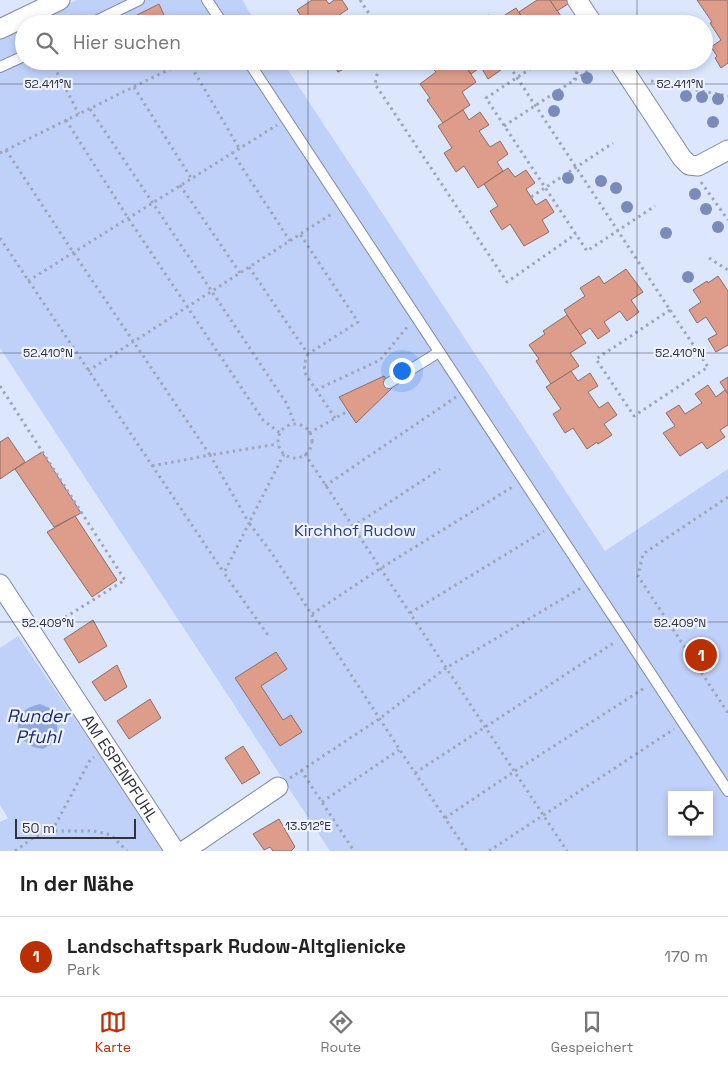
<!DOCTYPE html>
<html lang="de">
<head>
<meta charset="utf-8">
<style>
  :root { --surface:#fff; --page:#f6f6f6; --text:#222; --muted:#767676; --line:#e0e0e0; --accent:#ba3003 }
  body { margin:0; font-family:"Space Grotesk",sans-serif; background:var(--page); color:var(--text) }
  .controls { position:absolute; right:15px; bottom:15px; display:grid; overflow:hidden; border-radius:0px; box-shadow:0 2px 8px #0003 }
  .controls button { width:45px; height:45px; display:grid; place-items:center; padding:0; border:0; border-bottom:1px solid var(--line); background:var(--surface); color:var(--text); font:25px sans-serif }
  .scale { position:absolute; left:15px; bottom:12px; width:121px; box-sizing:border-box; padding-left:5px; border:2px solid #2f333e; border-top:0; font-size:14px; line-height:18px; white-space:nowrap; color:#2f333e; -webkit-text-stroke:4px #eef3ff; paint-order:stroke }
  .you { position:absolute; left:401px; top:370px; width:18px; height:18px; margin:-12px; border:4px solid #fff; border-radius:50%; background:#1a73e8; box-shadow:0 0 0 8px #1a73e833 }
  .badge { display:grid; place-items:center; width:32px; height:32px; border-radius:50%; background:var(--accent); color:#fff; font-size:16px; font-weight:700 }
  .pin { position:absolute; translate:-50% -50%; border:2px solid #fff; box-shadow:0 1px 5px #0006 }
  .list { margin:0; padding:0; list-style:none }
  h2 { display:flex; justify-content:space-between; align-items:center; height:65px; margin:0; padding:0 20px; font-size:21px }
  h2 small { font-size:16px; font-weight:400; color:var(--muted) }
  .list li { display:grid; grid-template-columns:32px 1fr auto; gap:15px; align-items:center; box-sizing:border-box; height:80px; padding:0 20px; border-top:1px solid var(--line) }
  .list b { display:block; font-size:19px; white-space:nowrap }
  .list p { margin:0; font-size:16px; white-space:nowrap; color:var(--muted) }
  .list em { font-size:16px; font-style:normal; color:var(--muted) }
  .icon { flex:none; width:28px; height:28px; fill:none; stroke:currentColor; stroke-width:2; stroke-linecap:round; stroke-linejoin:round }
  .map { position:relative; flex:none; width:728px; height:851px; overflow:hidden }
  .search { position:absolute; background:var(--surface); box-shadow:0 2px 8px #0003; left:15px; right:15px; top:15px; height:55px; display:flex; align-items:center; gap:12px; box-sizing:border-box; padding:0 18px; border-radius:28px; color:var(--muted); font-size:19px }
  .sheet { height:145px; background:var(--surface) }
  nav { display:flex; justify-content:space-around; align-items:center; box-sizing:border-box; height:70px; border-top:1px solid var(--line); background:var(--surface); font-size:14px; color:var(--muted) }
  nav a { display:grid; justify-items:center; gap:2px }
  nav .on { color:var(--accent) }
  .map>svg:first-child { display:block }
  .green { fill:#c0d1f9; fill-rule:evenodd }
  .water { fill:#92a8df }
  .building { fill:#de9c8b; stroke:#8d6e66 }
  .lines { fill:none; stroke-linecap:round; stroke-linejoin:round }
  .lane-casing { stroke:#7f8aa4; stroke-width:12 }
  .street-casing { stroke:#7f8aa4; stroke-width:21 }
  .path { stroke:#9ea6b9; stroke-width:3; stroke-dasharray:2.5 4; stroke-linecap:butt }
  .lane { stroke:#fff; stroke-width:10 }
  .street { stroke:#fff; stroke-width:19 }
  .tree { fill:#7b8bb9 }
  .ticks { fill:none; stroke:#2f333e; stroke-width:1; stroke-opacity:0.45 }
  .labels { text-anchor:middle; stroke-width:4.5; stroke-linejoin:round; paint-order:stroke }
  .park-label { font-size:16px; fill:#2b4082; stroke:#eef3ff }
  .street-label { font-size:16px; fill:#2f333e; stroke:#eef3ff }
  .water-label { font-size:18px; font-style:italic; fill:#1a2c6c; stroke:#eef3ff }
  .ticks-label { font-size:12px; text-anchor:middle; fill:#2f333e; stroke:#eef3ff; stroke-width:4.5; stroke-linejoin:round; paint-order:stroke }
</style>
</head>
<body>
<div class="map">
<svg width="728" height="851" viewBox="0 0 728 851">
  <rect width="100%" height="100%" fill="#dce6fd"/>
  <g class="green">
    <path d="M77,0H242L257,24H28Z"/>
    <path d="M24,26V61H282L605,551L728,469V851H330L0,348V38ZM672,795H709V832H672Z"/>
    <path d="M18,636L104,761L162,851H0V822L8,818L0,805V648Z"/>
  </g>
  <path class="water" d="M40,704L52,709C58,721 59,729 55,742L43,749L33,747L19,737C15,717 20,709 40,704Z"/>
  <g class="building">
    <path d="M312,0H326L329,4L334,0H342L348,9L339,15L345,24H306L297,10Z"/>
    <path d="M537,0H550L565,22L563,24H537L536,22L533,24H526L519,12Z"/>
    <path d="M550,0H574L557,11Z"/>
    <path d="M697,0H727L728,2V63L721,68L715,58L717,56L711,47L721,40L710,23L712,22Z"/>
    <path d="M159,4L168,24H132L129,19Z"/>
    <path d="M516,8L526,24H475L489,15L494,22Z"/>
    <path d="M331,61H358L338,72Z"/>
    <path d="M447,61H462L476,82L462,92L470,105L443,123L427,100L430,98L420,84L436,72L434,70Z"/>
    <path d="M462,61H495L501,70L488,79L481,67L471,74Z"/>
    <path d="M463,110L469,120L480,112L489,125L479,131L490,147L500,141L508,154L497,162L503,171L478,188L464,166L456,172L444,153L452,148L438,126Z"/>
    <path d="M508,168L515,177L526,170L535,183L526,189L536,205L546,199L554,212L542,220L549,232L524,246L510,224L502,230L490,211L498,206L484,184Z"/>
    <path d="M626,269L643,292L631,300L639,312L627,321L620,311L604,322L610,331L598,339L590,328L580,335L564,310L585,296L580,288L599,276L604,284Z"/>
    <path d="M718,276L728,291V345L716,352L708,339L717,334L706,317L697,323L689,310L701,302L693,290L707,281L708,283Z"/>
    <path d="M567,315L586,343L570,353L579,366L551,384L536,361L539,359L529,345L545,334L543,331Z"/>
    <path d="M571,371L578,381L590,373L598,386L588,392L599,408L608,402L617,415L604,424L612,435L598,444L597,442L587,449L573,428L565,433L553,414L561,409L546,387Z"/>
    <path d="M384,376L392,388L356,423L339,397Z"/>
    <path d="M728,377V394L720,382Z"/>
    <path d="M708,385L716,397L725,390L728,394V425L720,430L725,437L707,449L702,442L680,456L663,433L675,426L666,413L679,405L685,414L702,403L695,394Z"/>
    <path d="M8,437L25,462L0,479V442Z"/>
    <path d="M42,452L81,513L54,527L15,469Z"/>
    <path d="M75,516L117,580L92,597L47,532Z"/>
    <path d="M93,620L107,646L79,663L64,639Z"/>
    <path d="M276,652L287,669L261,686L283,720L291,715L302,732L280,746L235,678Z"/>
    <path d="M117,665L127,687L105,701L92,682Z"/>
    <path d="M150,699L161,718L129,739L117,721Z"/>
    <path d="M243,746L260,773L242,784L225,758Z"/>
    <path d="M279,819L295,847L291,851H273L270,847L264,850L253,834Z"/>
  </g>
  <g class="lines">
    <g class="lane-casing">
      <g id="lane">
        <path d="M207,0L223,24"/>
        <path d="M90,24L139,0"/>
        <path d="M248,61L728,791"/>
        <path d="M0,67L24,56"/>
        <path d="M389,383L439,352"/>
      </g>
    </g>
    <g class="street-casing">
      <g id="street">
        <path d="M577,0L593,24"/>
        <path d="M0,29L60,0"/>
        <path d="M618,61L682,158L689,165L698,166L728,150"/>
        <path id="s1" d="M0,584L175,851"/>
        <path d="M184,851L278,787"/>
      </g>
    </g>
    <g class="path">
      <path d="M360,0L376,24"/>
      <path d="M51,61L79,114"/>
      <path d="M188,61L239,148"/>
      <path d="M380,61L375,84L507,282L576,234"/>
      <path d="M506,61L670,310"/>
      <path d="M542,61L486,98L587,251L655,206"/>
      <path d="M574,80L581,61"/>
      <path d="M651,81L728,96"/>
      <path d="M134,87L191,178"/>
      <path d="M90,109L287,404L295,425"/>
      <path d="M66,120L128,218L263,420L280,433"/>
      <path d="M504,126L602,62"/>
      <path d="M6,150L73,252L210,455L278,444"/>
      <path d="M232,152L290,241"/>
      <path d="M0,153L186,61"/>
      <path d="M701,182L728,220"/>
      <path d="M180,185L240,273"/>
      <path d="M531,197L613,143"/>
      <path d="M0,238L224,573"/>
      <path d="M709,258L728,270"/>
      <path d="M249,267L308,354L358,322L300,234"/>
      <path d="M28,281L277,125"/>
      <path d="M670,310L708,367L634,416L596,359Z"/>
      <path d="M308,354L304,365L306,375L335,418"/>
      <path d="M88,371L333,213"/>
      <path d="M0,386L125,580L48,628"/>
      <path d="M316,390L380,360L408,326"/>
      <circle cx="295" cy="441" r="17"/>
      <path d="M309,433L348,411"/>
      <path d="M284,454L249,523L271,552L415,773L467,851"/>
      <path d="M305,454L567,851"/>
      <path d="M152,466L210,455L249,523L224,573L270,638"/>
      <path d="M325,486L456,397"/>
      <path d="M728,497L643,554L638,576L728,713"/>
      <path d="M352,527L440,469"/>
      <path d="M410,613L544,531"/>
      <path d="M312,614L381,568L514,486"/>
      <path d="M301,770L354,851"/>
      <path d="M415,773L615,642"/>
      <path d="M290,778L379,719L446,668L581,588"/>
      <path d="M322,802L399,750"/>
      <path d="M445,818L515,771L646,687"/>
      <path d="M52,831L90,760L94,757"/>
      <path d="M15,851L33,838L52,831H94L111,835L127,851"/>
      <path d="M489,851L674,729"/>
    </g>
    <use href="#lane" class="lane"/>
    <use href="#street" class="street"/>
  </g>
  <g class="tree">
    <circle cx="587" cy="78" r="6"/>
    <circle cx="558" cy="95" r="6"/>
    <circle cx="686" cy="96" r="6"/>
    <circle cx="702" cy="97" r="6"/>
    <circle cx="718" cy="99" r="6"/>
    <circle cx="554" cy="111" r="6"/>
    <circle cx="713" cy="122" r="6"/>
    <circle cx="568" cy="178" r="6"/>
    <circle cx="601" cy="181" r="6"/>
    <circle cx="616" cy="188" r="6"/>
    <circle cx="695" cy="194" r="6"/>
    <circle cx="627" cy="207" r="6"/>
    <circle cx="706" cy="209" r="6"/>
    <circle cx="718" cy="227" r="6"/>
    <circle cx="666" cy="233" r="6"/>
    <circle cx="688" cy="277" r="6"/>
  </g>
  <path class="ticks" d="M308,0V24M637,0V24M308,61V851M637,61V851M0,84H728M0,353H728M0,622H728"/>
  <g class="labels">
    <g class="park-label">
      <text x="355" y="536">Kirchhof Rudow</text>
    </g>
    <g class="street-label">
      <text dy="6" stroke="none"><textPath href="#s1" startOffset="220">AM ESPENPFUHL</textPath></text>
    </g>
    <g class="water-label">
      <text x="38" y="722">Runder<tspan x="38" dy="21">Pfuhl</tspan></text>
    </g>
  </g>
  <g class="ticks-label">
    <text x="48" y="88">52.411°N</text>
    <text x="680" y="88">52.411°N</text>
    <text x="48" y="357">52.410°N</text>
    <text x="680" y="357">52.410°N</text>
    <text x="48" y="627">52.409°N</text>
    <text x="680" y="627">52.409°N</text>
    <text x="308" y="830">13.512°E</text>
  </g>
</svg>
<div class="controls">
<button><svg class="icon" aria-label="locate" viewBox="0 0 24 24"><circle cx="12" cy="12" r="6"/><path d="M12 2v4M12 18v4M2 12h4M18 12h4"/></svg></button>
</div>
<div class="scale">50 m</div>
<div class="you"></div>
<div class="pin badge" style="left:701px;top:655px">1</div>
<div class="search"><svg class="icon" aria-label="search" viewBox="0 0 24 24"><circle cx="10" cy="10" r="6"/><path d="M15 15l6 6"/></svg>Hier suchen</div>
</div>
<section class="sheet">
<h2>In der Nähe<small></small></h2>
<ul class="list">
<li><span class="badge">1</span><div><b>Landschaftspark Rudow-Altglienicke</b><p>Park</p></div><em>170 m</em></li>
</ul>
</section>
<nav>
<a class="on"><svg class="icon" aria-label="map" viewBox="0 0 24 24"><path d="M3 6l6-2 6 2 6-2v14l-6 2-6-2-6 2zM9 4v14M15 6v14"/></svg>Karte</a>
<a><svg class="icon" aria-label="directions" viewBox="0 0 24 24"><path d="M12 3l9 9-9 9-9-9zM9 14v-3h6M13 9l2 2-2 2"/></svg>Route</a>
<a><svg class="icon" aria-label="saved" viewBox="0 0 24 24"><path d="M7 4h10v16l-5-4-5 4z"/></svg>Gespeichert</a>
</nav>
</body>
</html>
